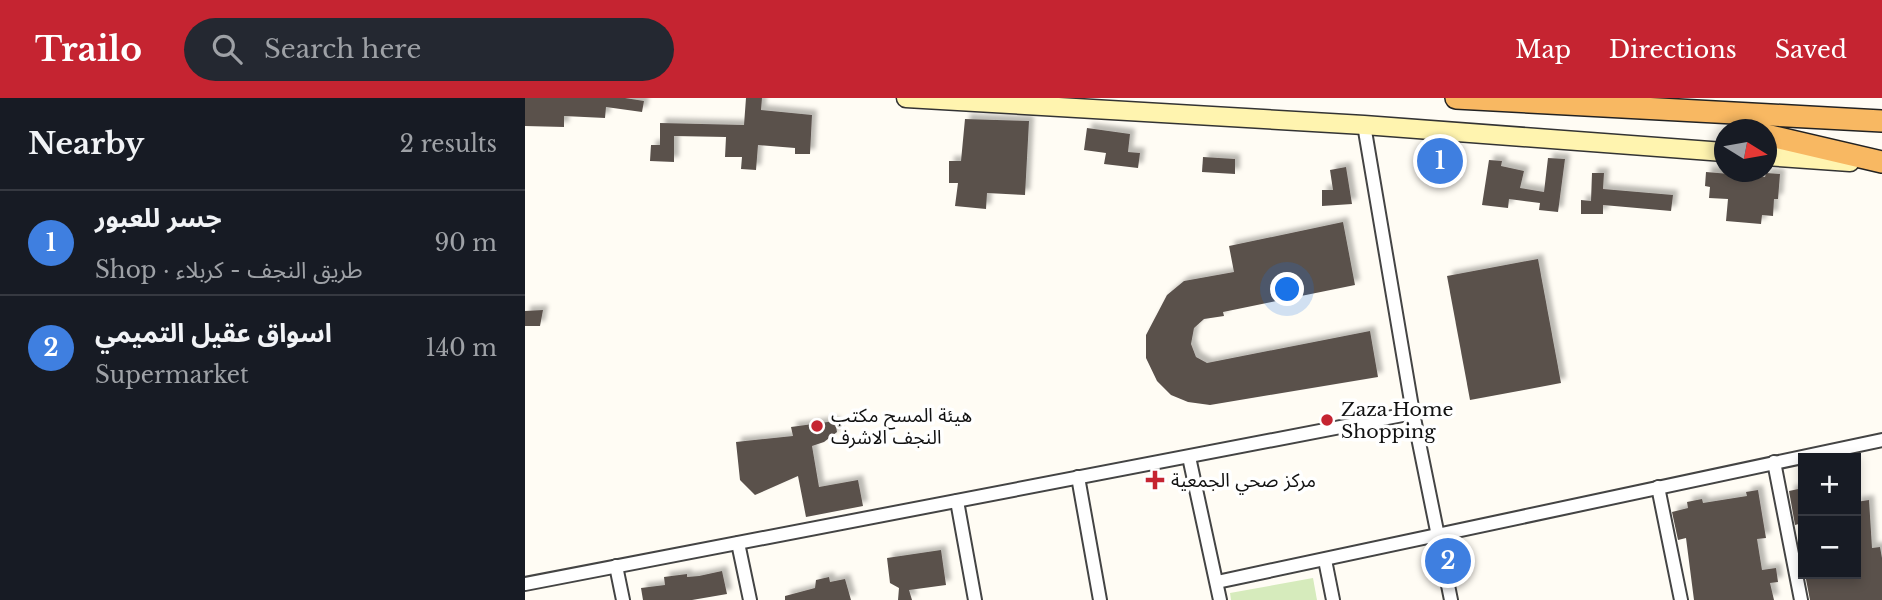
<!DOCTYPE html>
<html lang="en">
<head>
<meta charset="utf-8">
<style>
  :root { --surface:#171b24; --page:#242831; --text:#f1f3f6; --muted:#9ea1a6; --line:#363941; --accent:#c52431 }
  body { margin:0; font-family:"Libre Baskerville","Noto Sans Arabic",serif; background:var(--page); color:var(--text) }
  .controls { position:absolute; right:21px; bottom:21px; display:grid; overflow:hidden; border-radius:0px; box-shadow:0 4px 10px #0003 }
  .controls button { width:63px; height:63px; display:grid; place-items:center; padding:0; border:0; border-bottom:2px solid var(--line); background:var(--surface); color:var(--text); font:35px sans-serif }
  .compass { position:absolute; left:1189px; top:21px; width:63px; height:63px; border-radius:50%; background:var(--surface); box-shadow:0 4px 10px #0003; rotate:101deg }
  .you { position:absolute; left:763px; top:192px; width:24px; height:24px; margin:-18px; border:5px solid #fff; border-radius:50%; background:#1a73e8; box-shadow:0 0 0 10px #1a73e833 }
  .badge { display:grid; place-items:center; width:46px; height:46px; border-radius:50%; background:var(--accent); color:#fff; font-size:23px; font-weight:700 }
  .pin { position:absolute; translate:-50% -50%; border:4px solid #fff; box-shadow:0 2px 7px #0006 }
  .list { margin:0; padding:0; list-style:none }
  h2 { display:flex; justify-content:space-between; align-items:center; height:91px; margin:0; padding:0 28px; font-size:30px }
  h2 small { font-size:23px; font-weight:400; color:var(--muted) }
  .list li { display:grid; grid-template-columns:46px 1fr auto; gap:21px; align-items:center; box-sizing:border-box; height:105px; padding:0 28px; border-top:2px solid var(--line) }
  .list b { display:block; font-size:26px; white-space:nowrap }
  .list p { margin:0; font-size:23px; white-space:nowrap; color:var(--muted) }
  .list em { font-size:23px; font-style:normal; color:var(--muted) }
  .icon { flex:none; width:38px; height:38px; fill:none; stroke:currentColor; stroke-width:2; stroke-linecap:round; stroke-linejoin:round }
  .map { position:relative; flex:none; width:1357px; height:502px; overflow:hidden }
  header { display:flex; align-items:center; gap:42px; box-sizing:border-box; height:98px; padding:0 35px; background:var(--accent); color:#fff }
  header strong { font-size:33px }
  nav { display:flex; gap:38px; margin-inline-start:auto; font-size:24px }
  .search { width:490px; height:63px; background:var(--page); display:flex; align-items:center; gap:18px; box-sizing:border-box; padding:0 24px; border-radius:38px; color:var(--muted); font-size:26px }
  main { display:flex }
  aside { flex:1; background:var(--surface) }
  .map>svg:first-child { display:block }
  .green { fill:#d6ebbc }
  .building { fill:#5a514c; filter:url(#shadow) }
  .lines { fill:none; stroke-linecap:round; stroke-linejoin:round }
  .minor-casing { stroke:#444; stroke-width:16 }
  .secondary-casing { stroke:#333; stroke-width:21 }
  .trunk-casing { stroke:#222; stroke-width:24 }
  .minor { stroke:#fff; stroke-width:12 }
  .secondary { stroke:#fff4af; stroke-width:18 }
  .trunk { stroke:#f8b862; stroke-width:21 }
  .poi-dot { fill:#c52431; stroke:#fff; stroke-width:2.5 }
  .labels { text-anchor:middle; stroke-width:7; stroke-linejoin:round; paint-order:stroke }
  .poi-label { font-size:19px; fill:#111; stroke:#fff; text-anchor:start }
</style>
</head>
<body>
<header>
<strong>Trailo</strong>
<div class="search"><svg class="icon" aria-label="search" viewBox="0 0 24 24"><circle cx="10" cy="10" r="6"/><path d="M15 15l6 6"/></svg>Search here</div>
<nav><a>Map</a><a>Directions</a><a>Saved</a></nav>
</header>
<main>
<aside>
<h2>Nearby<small>2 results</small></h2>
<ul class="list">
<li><span class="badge" style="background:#3f7fe0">1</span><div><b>جسر للعبور</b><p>Shop · طريق النجف - کربلاء</p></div><em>90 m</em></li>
<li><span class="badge" style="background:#3f7fe0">2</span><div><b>اسواق عقيل التميمي</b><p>Supermarket</p></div><em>140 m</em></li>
</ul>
</aside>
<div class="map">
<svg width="1357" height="502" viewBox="0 0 1357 502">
  <defs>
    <filter id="shadow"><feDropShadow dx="5" dy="-5" stdDeviation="2" flood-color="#0004"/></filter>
  </defs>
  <rect width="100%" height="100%" fill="#fffcf4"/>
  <path class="green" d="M788,480L792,502H706L705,495Z"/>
  <g class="building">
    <path d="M0,0H100L119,3L117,14L81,9L80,20L39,18V29L0,28Z"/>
    <path d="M221,0H237L236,12L287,17L285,56H270V50L233,47L231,72L216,71L217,59H200L201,39L149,38V64L125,63L126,47H135V25L219,27Z"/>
    <path d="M440,21L504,23L500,97L462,95L461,111L430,108L433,85H424V63H436Z"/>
    <path d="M562,30L605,36L603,54L615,55L613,70L579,66L581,55L559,52Z"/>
    <path d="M678,59L710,61V76L677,74Z"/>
    <path d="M1023,60L1040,61L1033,114L1014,112L1015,105L984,101L983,110L957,107L964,62L977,63L976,68L999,73L995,90L1019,94Z"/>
    <path d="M821,69L827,106L797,108V92H808L805,72Z"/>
    <path d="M1181,74L1240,79L1241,75L1255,76L1253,101H1249L1248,118L1237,117L1236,126L1201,123L1203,101L1184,100L1185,89L1180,88Z"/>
    <path d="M1067,75H1079L1078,91L1148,97L1146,113L1078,107V116H1056V102L1066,103Z"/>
    <path d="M818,124L830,187L698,214L699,218L679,221L669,230L666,246L671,259L682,265L845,233L853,279L685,307L663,304L646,297L632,283L621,260V237L642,197L659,183L709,174L704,148Z"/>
    <path d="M1013,161L1036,285L945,302L922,178Z"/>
    <path d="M18,212L15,228H0V213Z"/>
    <path d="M310,323L312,334L299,344L287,348L294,389L333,382L338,408L281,419L273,378L230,397L215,382L211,344L268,338L266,329Z"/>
    <path d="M1278,390V425L1270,427L1264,393Z"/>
    <path d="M1233,392L1241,440L1232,441L1237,472L1251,470L1253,484L1245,485L1249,502H1169L1161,440L1153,442L1147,414L1163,410L1162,404L1177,401L1178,405L1222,398L1221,394Z"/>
    <path d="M1344,402L1347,450L1355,449L1357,460V502H1285L1280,476H1331V404Z"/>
    <path d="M416,452L421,487L384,492L387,502H373L374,490L365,485L362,460Z"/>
    <path d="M197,473L202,496L167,502H118L116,490L140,487L139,479L162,476V479L174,478Z"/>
    <path d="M304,479L305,484L320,481L326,502H260V498L290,490L291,482Z"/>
  </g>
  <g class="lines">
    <g class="minor-casing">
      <g id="minor">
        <path d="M839,27L888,315L926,502"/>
        <path d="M664,359L695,502"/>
        <path d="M1249,364L1276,502"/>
        <path d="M553,379L575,502"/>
        <path d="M1133,389L1156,502"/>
        <path d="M432,403L450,502"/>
        <path d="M213,445L225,502"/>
        <path d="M800,462L808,502"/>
        <path d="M91,468L98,502"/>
        <path d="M692,484L1357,342"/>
        <path d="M0,486L888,315"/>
      </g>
    </g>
    <g class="secondary-casing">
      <g id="secondary">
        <path d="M381,0L839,27L1199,54"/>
        <path d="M1241,58L1325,64"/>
      </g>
    </g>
    <g class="trunk-casing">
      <g id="trunk">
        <path d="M931,0L1357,23"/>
        <path d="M1241,37L1357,64"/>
      </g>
    </g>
    <use href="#minor" class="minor"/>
    <use href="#secondary" class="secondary"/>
    <use href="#trunk" class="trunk"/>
  </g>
  <g class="poi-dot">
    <circle cx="802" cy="322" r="7"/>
    <circle cx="292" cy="328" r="7"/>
    <path d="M626.5 371.5h7v7h7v7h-7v7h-7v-7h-7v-7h7z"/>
  </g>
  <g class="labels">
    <g class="poi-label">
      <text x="816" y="318">Zaza Home<tspan x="816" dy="22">Shopping</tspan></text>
      <text x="306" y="324">هيئة المسح مكتب<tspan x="306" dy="22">النجف الاشرف</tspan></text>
      <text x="646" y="389">مركز صحي الجمعية</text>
    </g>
  </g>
</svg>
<div class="controls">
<button>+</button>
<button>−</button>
</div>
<svg class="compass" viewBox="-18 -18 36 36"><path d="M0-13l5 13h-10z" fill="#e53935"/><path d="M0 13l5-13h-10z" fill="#9ea1a6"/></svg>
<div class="you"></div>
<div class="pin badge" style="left:915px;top:63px;background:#3f7fe0">1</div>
<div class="pin badge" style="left:923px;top:463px;background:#3f7fe0">2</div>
</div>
</main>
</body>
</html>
